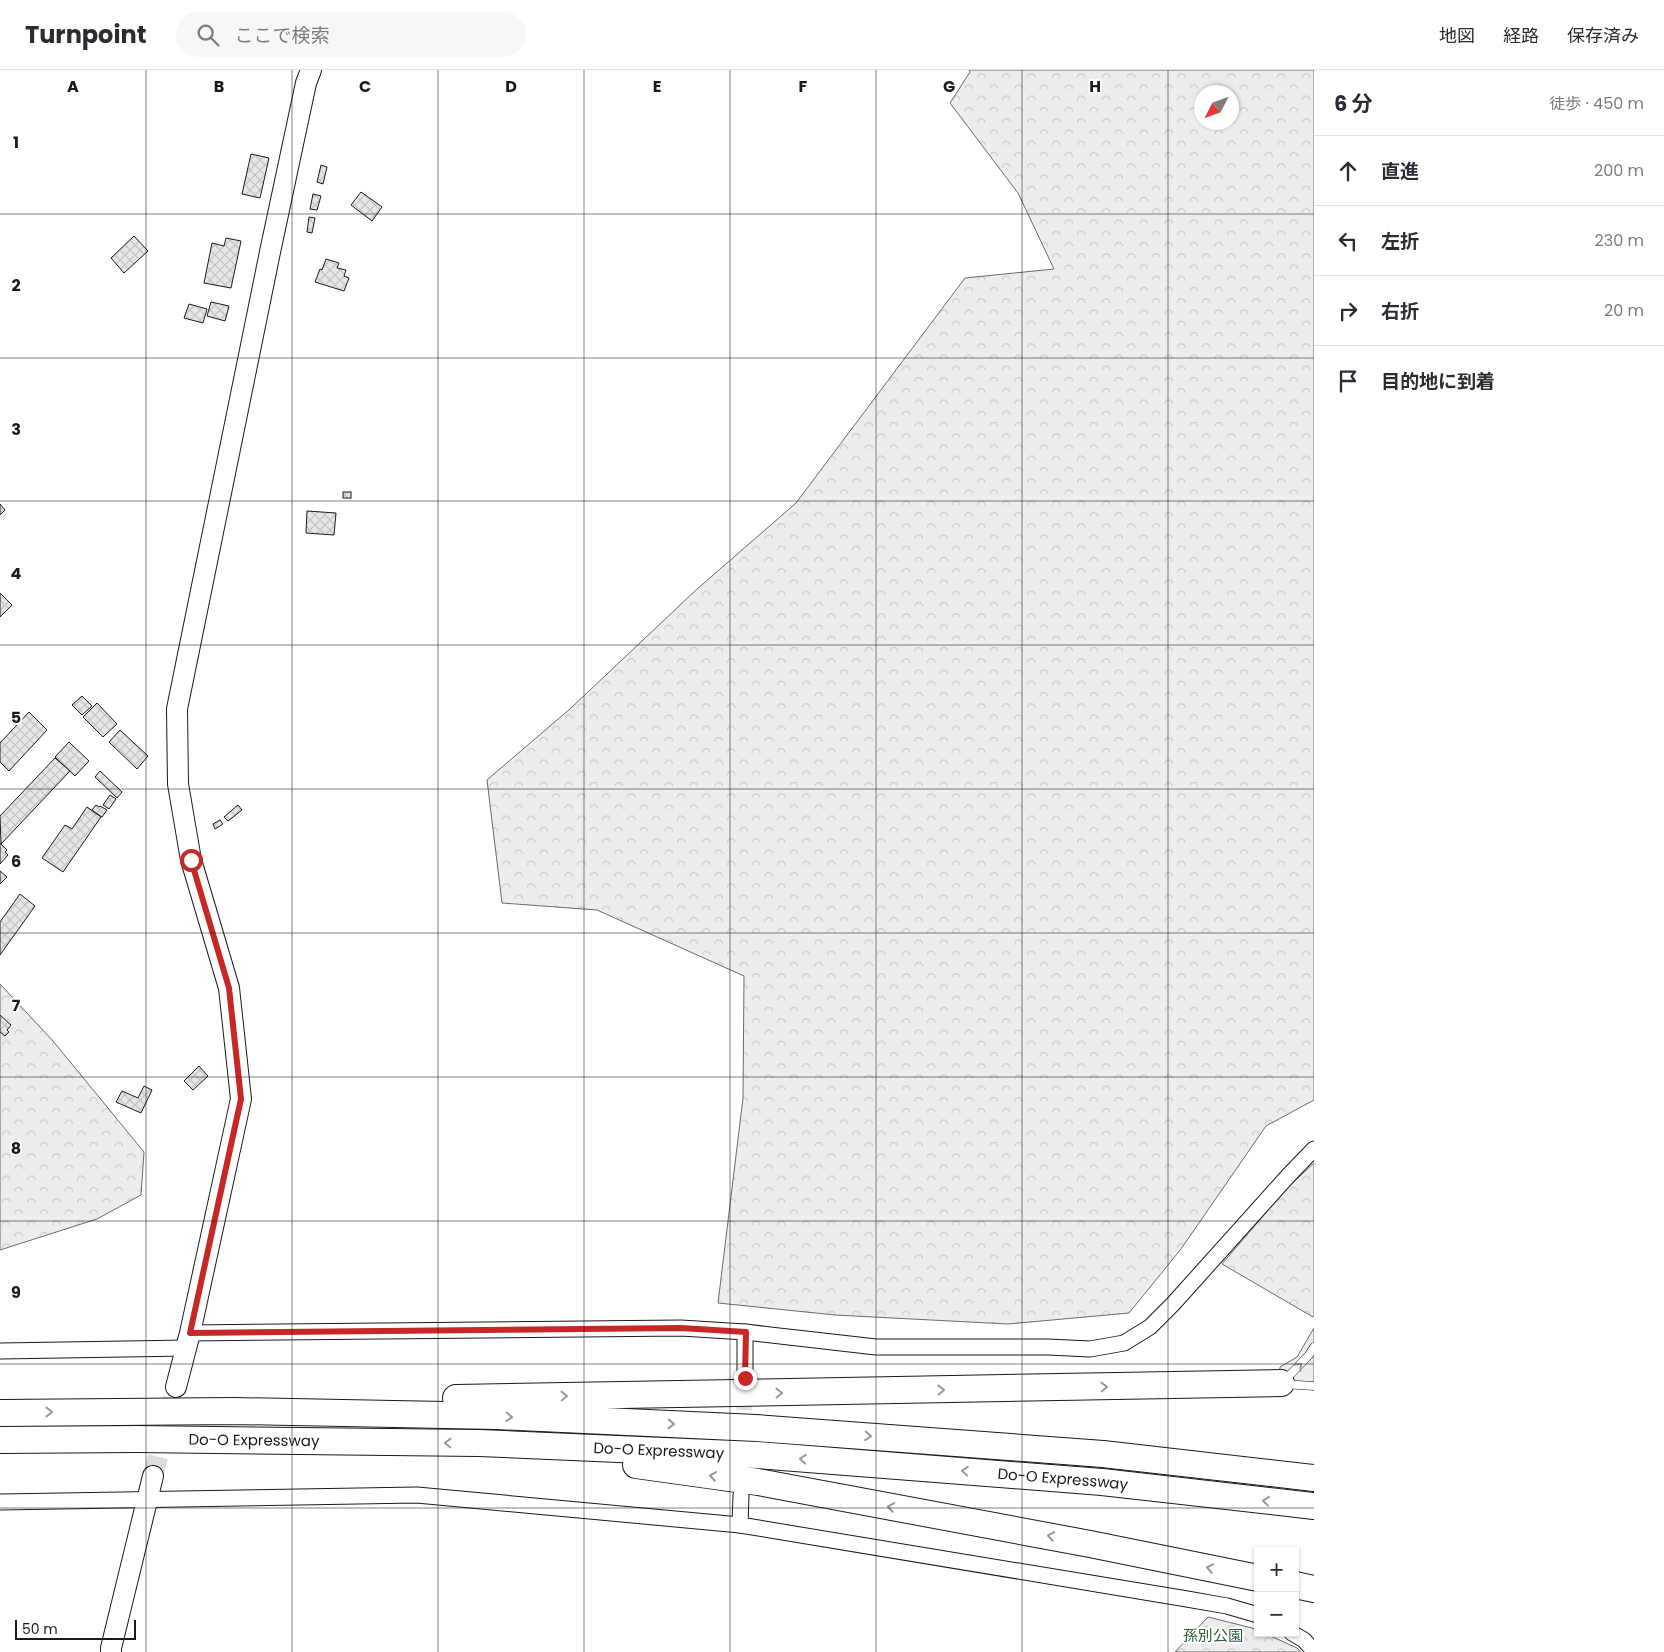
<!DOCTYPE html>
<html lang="ja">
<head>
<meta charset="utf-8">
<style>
  :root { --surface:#fff; --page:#f7f7f7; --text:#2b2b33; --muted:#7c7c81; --line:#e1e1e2 }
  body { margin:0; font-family:Poppins,"Noto Sans JP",sans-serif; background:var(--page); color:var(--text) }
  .controls { position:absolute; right:15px; bottom:15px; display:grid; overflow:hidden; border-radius:0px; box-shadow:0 1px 4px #0004 }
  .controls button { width:45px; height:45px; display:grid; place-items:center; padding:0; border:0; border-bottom:1px solid var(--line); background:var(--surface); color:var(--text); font:25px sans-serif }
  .compass { position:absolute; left:1194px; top:15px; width:45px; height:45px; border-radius:50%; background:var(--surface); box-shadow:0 1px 4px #0004; rotate:228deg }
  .scale { position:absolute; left:15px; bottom:12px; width:121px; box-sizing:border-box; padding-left:5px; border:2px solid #1a1a1a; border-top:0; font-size:14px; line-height:18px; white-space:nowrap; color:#1a1a1a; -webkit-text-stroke:4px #fff; paint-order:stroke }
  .stop { position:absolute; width:15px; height:15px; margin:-11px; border:4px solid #c62828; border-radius:50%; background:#fff }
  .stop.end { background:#c62828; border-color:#fff; box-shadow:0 1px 5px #0008 }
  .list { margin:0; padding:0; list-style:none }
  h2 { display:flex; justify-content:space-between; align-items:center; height:65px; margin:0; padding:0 20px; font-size:21px }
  h2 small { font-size:16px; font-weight:400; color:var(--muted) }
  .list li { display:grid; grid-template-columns:32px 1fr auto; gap:15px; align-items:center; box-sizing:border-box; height:70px; padding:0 20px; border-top:1px solid var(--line) }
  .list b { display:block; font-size:19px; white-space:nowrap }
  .list em { font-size:16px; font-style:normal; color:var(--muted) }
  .icon { flex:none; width:28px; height:28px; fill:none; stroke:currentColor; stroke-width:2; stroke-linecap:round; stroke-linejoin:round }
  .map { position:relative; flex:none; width:1314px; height:1582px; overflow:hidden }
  header { display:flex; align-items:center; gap:30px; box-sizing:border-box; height:70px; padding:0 25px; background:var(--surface); border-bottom:1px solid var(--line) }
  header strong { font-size:24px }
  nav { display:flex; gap:28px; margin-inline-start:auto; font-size:18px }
  .search { width:350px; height:45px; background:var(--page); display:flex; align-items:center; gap:12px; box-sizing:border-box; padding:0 18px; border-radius:28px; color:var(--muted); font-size:19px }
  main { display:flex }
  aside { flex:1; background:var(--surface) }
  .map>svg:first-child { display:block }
  .forest { fill:url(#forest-crowns); stroke:#6a6a6a; fill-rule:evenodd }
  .pitch { fill:#ededed; stroke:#6a6a6a }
  .building { fill:url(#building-cross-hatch); stroke:#1a1a1a }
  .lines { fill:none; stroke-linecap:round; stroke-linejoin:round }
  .street-tunnel { stroke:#ddd; stroke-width:15; stroke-dasharray:15 8; stroke-linecap:butt }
  .secondary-tunnel { stroke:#ddd; stroke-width:20; stroke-dasharray:20 10; stroke-linecap:butt }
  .lane-casing { stroke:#1a1a1a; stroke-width:9 }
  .street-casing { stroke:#1a1a1a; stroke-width:17 }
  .secondary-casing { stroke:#1a1a1a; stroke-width:22 }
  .highway-casing { stroke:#1a1a1a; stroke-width:28 }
  .lane { stroke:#fff; stroke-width:8 }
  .street { stroke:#fff; stroke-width:15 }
  .secondary { stroke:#fff; stroke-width:20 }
  .highway { stroke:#fff; stroke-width:26 }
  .oneway { stroke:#989898 }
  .route { stroke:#c62828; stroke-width:6 }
  .grid { fill:none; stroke:#1a1a1a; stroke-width:1; stroke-opacity:0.55 }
  .labels { text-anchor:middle; stroke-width:4; stroke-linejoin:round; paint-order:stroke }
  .street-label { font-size:15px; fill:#1a1a1a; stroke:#fff }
  .park-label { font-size:15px; fill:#2b5a34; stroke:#fff }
  .grid-label { font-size:16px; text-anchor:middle; font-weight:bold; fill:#1a1a1a; stroke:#fff; stroke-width:4; stroke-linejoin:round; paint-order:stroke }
</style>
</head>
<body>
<header>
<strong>Turnpoint</strong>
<div class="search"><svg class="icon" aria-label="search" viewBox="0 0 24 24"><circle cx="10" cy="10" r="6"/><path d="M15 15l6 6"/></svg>ここで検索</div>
<nav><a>地図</a><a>経路</a><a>保存済み</a></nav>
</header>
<main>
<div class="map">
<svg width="1314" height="1582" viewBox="0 0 1314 1582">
  <defs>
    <pattern id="forest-crowns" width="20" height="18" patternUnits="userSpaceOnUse" patternTransform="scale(1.25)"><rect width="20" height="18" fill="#ededed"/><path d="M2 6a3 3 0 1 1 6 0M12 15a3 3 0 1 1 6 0" fill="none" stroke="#cbcbcb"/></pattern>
    <pattern id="building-cross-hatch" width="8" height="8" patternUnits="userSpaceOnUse" patternTransform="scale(1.25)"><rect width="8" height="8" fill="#e6e6e6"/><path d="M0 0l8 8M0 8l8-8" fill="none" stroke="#c5c5c5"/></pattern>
  </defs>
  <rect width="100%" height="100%" fill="#fff"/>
  <g class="forest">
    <path d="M969,0H1314V1030L1266,1056L1181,1179L1129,1243L1008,1254L835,1245L718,1233L743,1028L744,906L597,840L502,833L487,710L571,638L696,520L796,433L965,208L1054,199L1018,123L950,33L970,2ZM1232,22V52H1202V22Z"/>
    <path d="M0,914L53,971L144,1082L141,1125L97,1149L0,1180Z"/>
    <path d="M1314,1093V1245L1313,1247L1222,1194L1287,1118Z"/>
    <path d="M1208,1547L1252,1558L1258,1561V1563H1264L1297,1578L1301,1582H1175Z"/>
  </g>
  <path class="pitch" d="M1314,1258V1320L1279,1315L1280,1297L1297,1287Z"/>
  <g class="building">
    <path d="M251,84L269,88L260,128L242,124Z"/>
    <path d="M321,95L327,97L323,114L317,112Z"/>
    <path d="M361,122L382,137L372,151L351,135Z"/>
    <path d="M313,124L321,126L317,140L310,139Z"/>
    <path d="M309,147L315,148L312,163L307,162Z"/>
    <path d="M134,166L148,181L124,203L111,188Z"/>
    <path d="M226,168L241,171L231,218L204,213L212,173L224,176Z"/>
    <path d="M326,189L339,193L337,198L346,200L344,206L349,208L344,221L315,212L320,199L322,200Z"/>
    <path d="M211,232L229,236L225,251L207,246Z"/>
    <path d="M189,234L207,239L203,253L184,248Z"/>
    <rect x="343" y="422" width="8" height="6"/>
    <path d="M0,434L5,440L0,445Z"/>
    <path d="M307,441L336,443L334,465L306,463Z"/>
    <path d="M0,523L12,535L0,547Z"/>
    <path d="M82,626L92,636L82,645L72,635Z"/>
    <path d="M97,633L117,654L103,667L83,647Z"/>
    <path d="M29,642L47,660L9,701L0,692V673Z"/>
    <path d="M120,660L148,686L137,699L109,672Z"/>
    <path d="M69,672L89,691L75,706L55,687Z"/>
    <path d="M55,688L70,701L1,774L0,746Z"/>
    <path d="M100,701L122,722L117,728L95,707Z"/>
    <path d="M110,725L116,729L109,739L103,735Z"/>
    <path d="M96,735L99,737L100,736L107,740L102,747L92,740Z"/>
    <path d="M238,735L242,740L228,751L224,747Z"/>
    <path d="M87,737L101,747L63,802L42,788L65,755L72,759Z"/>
    <path d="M220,750L223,754L215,759L213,754Z"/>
    <path d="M0,773L7,780L5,782L8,785L0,794Z"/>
    <path d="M0,801L7,807L0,814Z"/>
    <path d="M20,824L35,836L0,885V852Z"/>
    <path d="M0,945L11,955L7,960L9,962L5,966L0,962Z"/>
    <path d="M199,996L208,1006L193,1020L184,1011Z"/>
    <path d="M144,1016L152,1020L141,1043L116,1032L122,1021L138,1028Z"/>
  </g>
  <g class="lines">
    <path class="street-tunnel" d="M743,1363L745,1316"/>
    <path class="secondary-tunnel" d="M153,1406L176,1317"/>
    <g class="lane-casing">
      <g id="lane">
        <path d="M1285,1310L1309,1285L1314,1277"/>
        <path d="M1283,1314L1314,1316"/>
      </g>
    </g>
    <g class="street-casing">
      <g id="street">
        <path d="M190,1263L681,1258L745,1262L876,1277H1048L1090,1279L1124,1273L1150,1257L1173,1234L1288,1106L1314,1079"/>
        <path d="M0,1281L186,1278"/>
        <path d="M745,1308V1262"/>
        <path d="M0,1432L417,1425L740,1455L1187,1529L1227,1536L1258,1545"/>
        <path d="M740,1455L741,1425"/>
        <path d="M1292,1563L1304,1570L1314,1581"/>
      </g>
    </g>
    <g class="secondary-casing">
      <g id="secondary">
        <path d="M176,1317L190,1263L241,1029L229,918L191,790L178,714L177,639L270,182L306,13L311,0"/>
        <path d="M111,1582V1578L153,1406"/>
      </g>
    </g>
    <g class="highway-casing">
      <g id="highway">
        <path d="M456,1328L1281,1313"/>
        <path d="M0,1343L235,1341L496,1346L756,1358L1103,1384L1314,1408"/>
        <path id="s1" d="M0,1370L136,1369L479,1373L757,1385L1102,1412L1314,1436"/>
        <path d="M636,1395L758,1412L1090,1474L1258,1508"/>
        <path d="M1295,1515L1314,1519"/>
      </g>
    </g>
    <use href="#lane" class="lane"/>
    <use href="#street" class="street"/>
    <use href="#secondary" class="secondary"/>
    <use href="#highway" class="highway"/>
  </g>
  <defs><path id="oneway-chevron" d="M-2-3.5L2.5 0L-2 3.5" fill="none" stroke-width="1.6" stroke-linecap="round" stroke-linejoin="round" transform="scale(1.25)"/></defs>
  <g class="oneway">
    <use href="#oneway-chevron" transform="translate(1299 1296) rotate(-46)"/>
    <use href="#oneway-chevron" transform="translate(1104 1317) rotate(-1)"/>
    <use href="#oneway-chevron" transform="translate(941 1320) rotate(-1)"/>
    <use href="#oneway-chevron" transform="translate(779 1323) rotate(-1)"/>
    <use href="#oneway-chevron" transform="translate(564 1326) rotate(-1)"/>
    <use href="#oneway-chevron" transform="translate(49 1342)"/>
    <use href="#oneway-chevron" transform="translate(509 1347) rotate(3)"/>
    <use href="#oneway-chevron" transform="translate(671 1354) rotate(3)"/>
    <use href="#oneway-chevron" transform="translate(868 1366) rotate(4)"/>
    <use href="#oneway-chevron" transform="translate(448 1373) rotate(-179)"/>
    <use href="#oneway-chevron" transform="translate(803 1389) rotate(-176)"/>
    <use href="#oneway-chevron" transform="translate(965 1401) rotate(-176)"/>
    <use href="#oneway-chevron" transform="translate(713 1406) rotate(-172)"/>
    <use href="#oneway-chevron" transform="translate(1266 1431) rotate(-174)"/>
    <use href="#oneway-chevron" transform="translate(891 1437) rotate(-170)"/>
    <use href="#oneway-chevron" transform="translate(1051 1466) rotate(-170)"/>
    <use href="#oneway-chevron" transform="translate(1210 1498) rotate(-169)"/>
  </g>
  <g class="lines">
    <path class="route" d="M191,790L229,918L241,1029L190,1263L681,1258L746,1262L745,1308"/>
  </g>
  <path class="grid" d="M146,0V1582M292,0V1582M438,0V1582M584,0V1582M730,0V1582M876,0V1582M1022,0V1582M1168,0V1582M0,144H1314M0,288H1314M0,431H1314M0,575H1314M0,719H1314M0,863H1314M0,1007H1314M0,1151H1314M0,1294H1314M0,1438H1314"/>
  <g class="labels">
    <g class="street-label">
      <text dy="5" stroke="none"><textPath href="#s1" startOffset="254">Do-O Expressway</textPath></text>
      <text dy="5" stroke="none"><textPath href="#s1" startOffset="659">Do-O Expressway</textPath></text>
      <text dy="5" stroke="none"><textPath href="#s1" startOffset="1064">Do-O Expressway</textPath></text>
    </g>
    <g class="park-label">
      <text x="1213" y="1571">孫別公園</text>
    </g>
  </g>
  <g class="grid-label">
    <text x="73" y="22">A</text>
    <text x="219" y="22">B</text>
    <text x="365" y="22">C</text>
    <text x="511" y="22">D</text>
    <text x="657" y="22">E</text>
    <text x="803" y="22">F</text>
    <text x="949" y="22">G</text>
    <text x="1095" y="22">H</text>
    <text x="16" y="78">1</text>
    <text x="16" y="221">2</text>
    <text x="16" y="365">3</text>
    <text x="16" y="509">4</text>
    <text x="16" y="653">5</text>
    <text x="16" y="797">6</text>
    <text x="16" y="941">7</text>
    <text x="16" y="1084">8</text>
    <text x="16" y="1228">9</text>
  </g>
</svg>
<div class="controls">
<button>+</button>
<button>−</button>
</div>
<svg class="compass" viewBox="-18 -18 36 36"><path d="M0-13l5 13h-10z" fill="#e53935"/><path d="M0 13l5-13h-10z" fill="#7c7c81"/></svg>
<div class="scale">50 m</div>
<div class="stop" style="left:191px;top:790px"></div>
<div class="stop end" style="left:745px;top:1308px"></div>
</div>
<aside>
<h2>6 分<small>徒歩 · 450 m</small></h2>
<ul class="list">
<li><svg class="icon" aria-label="ahead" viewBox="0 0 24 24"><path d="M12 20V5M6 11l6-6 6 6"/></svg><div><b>直進</b></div><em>200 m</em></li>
<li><svg class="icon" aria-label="left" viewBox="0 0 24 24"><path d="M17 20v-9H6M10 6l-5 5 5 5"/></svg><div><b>左折</b></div><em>230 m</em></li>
<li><svg class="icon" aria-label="right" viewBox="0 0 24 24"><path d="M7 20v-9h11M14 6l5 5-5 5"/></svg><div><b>右折</b></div><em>20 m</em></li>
<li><svg class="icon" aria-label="arrive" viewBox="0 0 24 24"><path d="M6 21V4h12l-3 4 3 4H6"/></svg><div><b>目的地に到着</b></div></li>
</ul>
</aside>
</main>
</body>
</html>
